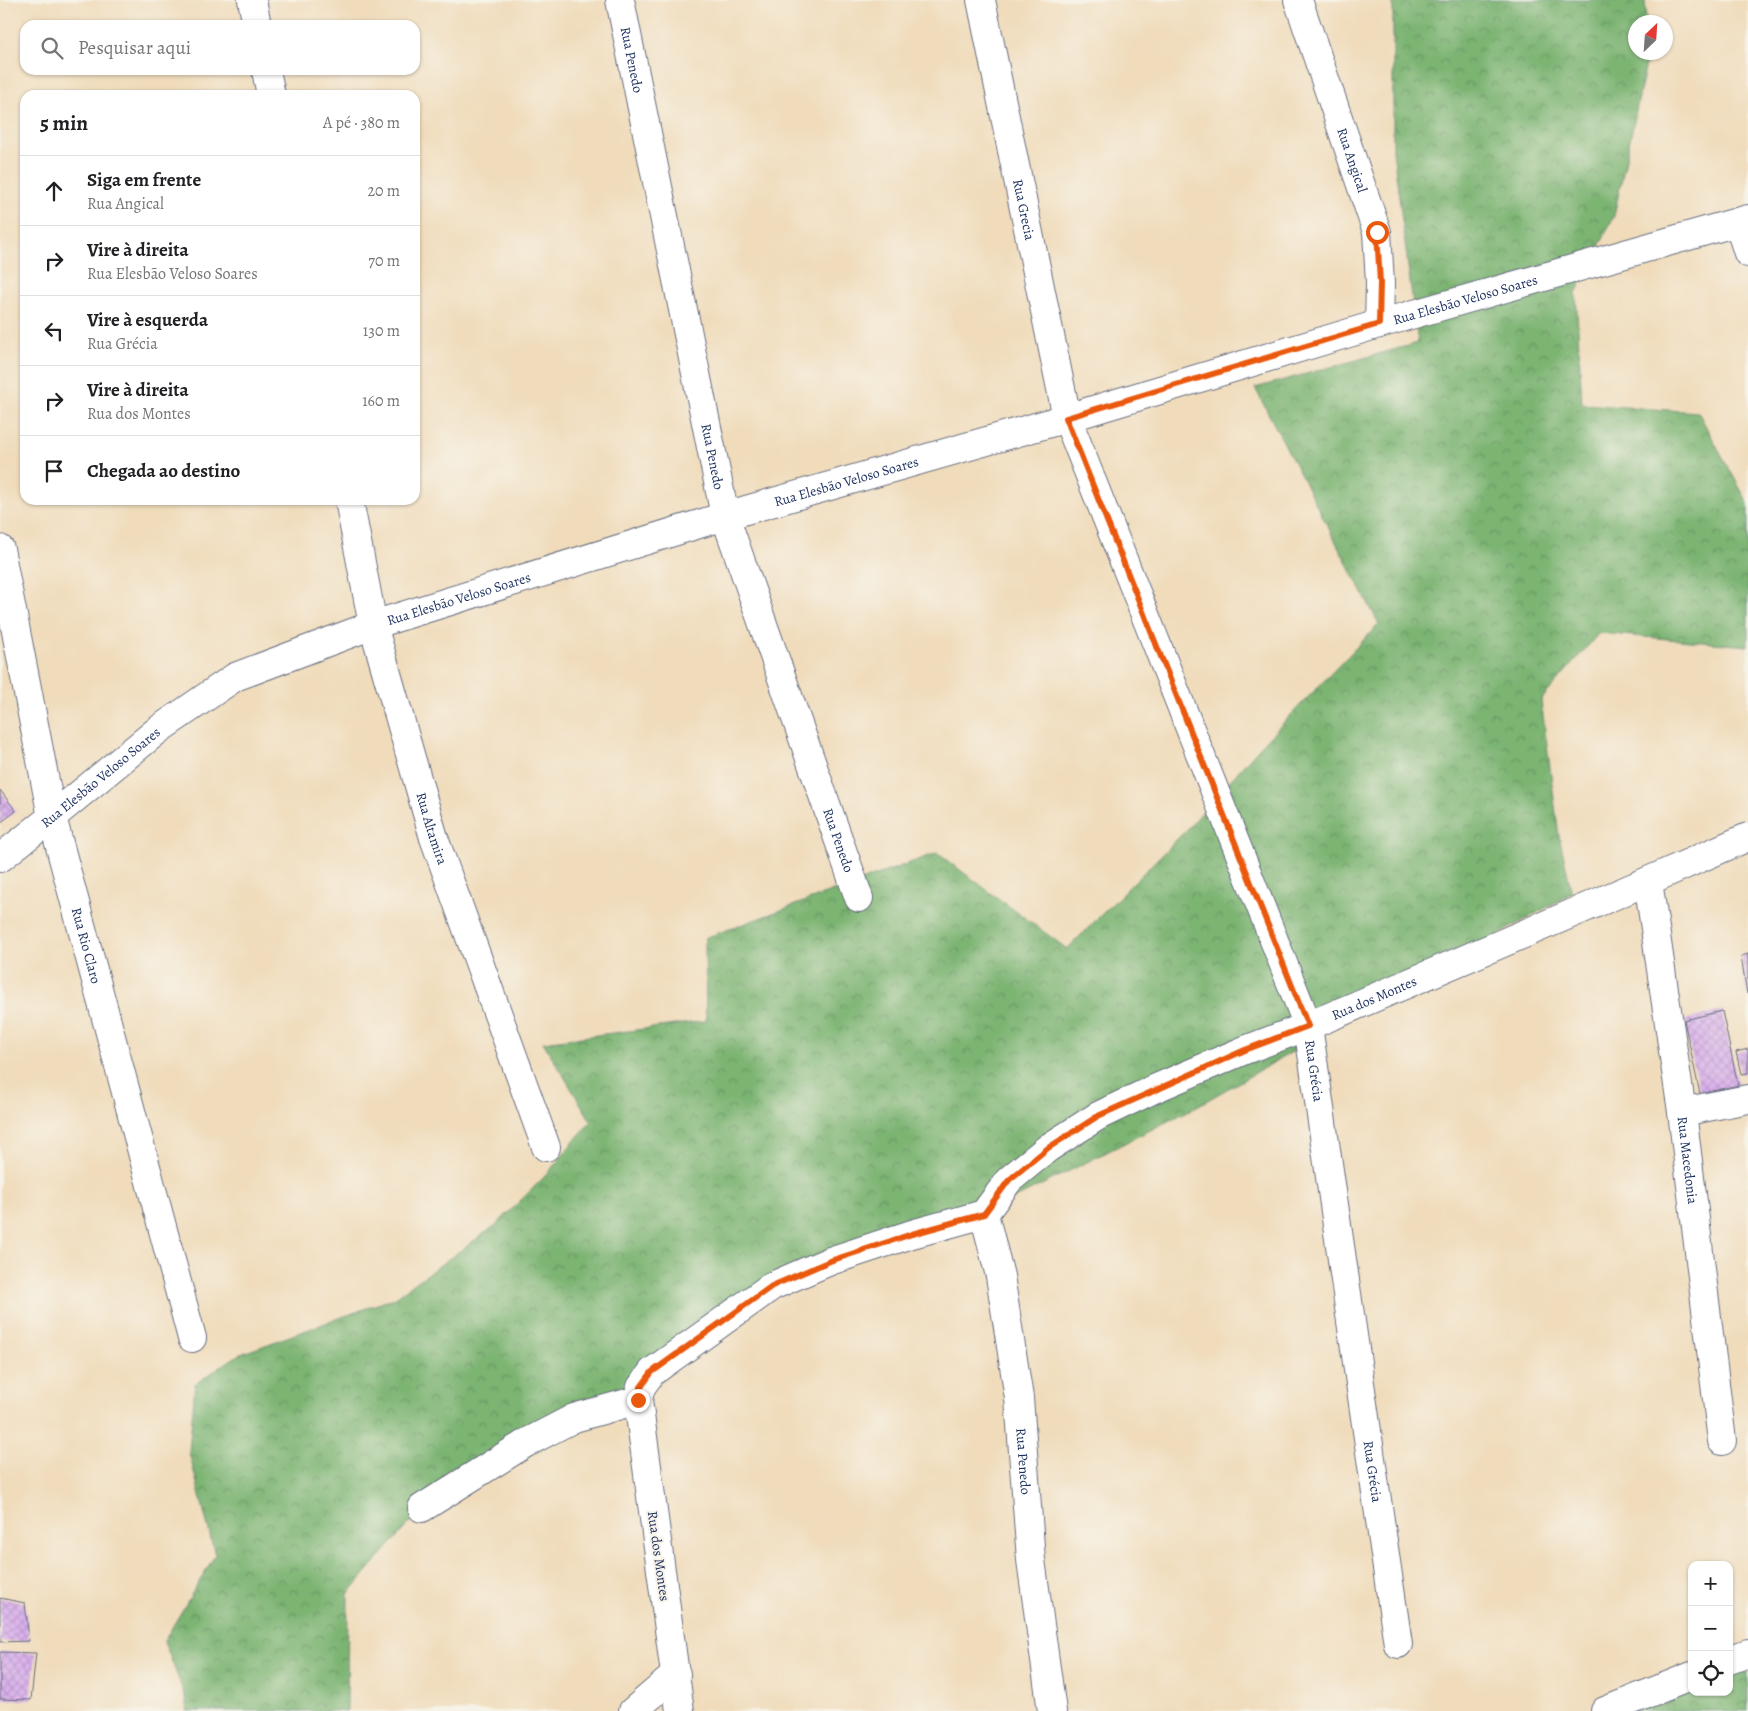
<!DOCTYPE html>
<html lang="pt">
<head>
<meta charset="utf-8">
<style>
  :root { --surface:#fff; --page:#f2f2f2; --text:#202124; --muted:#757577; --line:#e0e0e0 }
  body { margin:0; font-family:Alegreya,serif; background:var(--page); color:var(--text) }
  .controls { position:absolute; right:15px; bottom:15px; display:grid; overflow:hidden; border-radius:10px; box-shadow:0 1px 4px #0004 }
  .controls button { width:45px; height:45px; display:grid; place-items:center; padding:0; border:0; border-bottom:1px solid var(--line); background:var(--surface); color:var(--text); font:25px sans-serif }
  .compass { position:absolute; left:1628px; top:15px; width:45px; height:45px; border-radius:50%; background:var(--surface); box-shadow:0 1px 4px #0004; rotate:25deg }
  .stop { position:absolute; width:15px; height:15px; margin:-11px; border:4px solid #ea580c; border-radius:50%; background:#fff }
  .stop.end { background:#ea580c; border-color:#fff; box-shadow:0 1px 5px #0008 }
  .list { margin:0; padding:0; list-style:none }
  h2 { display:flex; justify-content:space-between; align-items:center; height:65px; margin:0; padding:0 20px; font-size:21px }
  h2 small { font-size:16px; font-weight:400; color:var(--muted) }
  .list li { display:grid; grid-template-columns:32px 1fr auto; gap:15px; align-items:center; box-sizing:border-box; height:70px; padding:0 20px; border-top:1px solid var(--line) }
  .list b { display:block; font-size:19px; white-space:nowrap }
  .list p { margin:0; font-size:16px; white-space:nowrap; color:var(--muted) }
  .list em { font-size:16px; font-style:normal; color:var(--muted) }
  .icon { flex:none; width:28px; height:28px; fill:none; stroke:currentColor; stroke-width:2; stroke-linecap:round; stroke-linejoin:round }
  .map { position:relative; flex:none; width:1748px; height:1711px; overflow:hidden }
  .search { position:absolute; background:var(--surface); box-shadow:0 1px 4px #0004; left:20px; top:20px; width:400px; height:55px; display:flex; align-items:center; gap:12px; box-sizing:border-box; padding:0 18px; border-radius:15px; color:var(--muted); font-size:19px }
  .panel { position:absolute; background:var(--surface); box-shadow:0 1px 4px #0004; left:20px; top:90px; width:400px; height:415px; border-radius:15px }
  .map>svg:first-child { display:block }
  .forest { fill:url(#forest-crowns); stroke:#4b7268 }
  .building { fill:url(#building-cross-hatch) }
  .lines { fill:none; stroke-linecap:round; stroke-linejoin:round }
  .street-casing { stroke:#666c7f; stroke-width:30 }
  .street { stroke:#fff; stroke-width:28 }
  .route { stroke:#ea580c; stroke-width:6 }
  .labels { text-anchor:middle; stroke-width:4; stroke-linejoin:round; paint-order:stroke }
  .street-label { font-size:14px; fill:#1b2f5e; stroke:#f7f3e8 }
</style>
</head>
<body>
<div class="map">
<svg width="1748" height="1711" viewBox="0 0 1748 1711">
  <defs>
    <pattern id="forest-crowns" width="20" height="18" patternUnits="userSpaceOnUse" patternTransform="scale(1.25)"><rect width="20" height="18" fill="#7bb472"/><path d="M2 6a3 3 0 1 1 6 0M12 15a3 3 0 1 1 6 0" fill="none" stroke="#649361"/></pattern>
    <pattern id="building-cross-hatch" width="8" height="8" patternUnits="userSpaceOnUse" patternTransform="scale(1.25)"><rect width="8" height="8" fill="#d6a7ed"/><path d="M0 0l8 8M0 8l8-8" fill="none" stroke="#ad88c3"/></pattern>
  </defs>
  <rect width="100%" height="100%" fill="#f7f3e8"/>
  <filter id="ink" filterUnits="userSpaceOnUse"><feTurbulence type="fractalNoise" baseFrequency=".02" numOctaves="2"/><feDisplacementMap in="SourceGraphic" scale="10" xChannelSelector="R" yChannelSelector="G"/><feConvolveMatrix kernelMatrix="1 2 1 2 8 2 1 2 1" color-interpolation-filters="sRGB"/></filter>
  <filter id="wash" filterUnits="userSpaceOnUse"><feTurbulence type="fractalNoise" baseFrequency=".0096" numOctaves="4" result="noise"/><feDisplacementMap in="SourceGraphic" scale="20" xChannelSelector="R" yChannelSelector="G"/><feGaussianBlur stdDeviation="1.12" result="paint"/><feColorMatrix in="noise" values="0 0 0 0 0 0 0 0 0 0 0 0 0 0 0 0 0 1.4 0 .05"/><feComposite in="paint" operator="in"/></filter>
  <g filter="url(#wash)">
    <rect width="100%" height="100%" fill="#f0dcbb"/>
    <g class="forest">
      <path d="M1393,0H1645L1646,22H1636V52L1648,53V54L1614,216L1576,293L1582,404L1698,412L1748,503V646L1599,633L1541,700L1559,836L1572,893L1190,1110L984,1214L772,1286L638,1400L422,1508L348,1594L347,1711H186L187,1701L164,1641L215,1555L189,1452L195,1384L238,1355L394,1298L496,1225L547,1174L591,1121L543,1042L706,1021L705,938L937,853L1067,949L1190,826L1258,749L1379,624L1255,388L1418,343L1393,151Z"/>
      <path d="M1741,1671L1748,1672V1711H1614L1692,1687V1692H1729V1675Z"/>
    </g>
    <g id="blocks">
      <g class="building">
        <path d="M0,790L16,811L0,823Z"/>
        <path d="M1748,954V994H1747L1741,956Z"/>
        <path d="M1722,1011L1738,1085L1700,1094L1684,1020Z"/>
        <path d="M1748,1049V1073L1741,1074L1736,1052Z"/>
        <path d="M0,1598L25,1603L29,1641L0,1642Z"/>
        <path d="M0,1652L36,1653L31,1700L0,1699Z"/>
      </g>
    </g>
  </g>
  <g filter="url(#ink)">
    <use href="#blocks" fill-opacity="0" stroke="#666c7f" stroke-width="1"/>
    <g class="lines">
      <g class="street-casing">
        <g id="street">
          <path d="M252,0L257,25"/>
          <path id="s1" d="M620,0L725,516L859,898"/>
          <path id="s2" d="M981,0L1067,418L1308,1026L1398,1644"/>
          <path id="s3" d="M1298,0L1377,232L1380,283L1379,324"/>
          <path d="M266,70L271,95"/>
          <path d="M1738,222L1748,253"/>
          <path id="s4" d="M349,500L373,625L434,838L546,1147"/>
          <path id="s5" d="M0,549L52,817L192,1338"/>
          <path id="s6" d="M0,858L52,817L158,730L235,677L373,625L725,516L1067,418L1379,324L1748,219"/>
          <path id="s7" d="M1648,881L1682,1112L1722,1441"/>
          <path d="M1682,1112L1748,1099"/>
          <path id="s8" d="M984,1214L1000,1276L1019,1398L1031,1560L1052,1711"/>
          <path d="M422,1508L526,1443L574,1418L638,1400"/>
          <path d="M1729,1660L1748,1653"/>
          <path d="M633,1711L676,1674"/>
          <path id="s9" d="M680,1711L638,1400L641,1387L652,1372L772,1286L830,1261L912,1234L984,1214L1009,1180L1048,1148L1098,1116L1154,1089L1245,1050L1308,1026L1648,881L1748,837"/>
          <path d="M1605,1711L1692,1676"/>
        </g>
      </g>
      <use href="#street" class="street"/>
    </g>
  </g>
  <g class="lines" filter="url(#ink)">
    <path class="route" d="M638,1400L641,1387L652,1372L772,1286L830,1261L912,1234L984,1214L1009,1180L1048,1148L1098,1116L1245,1050L1308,1026L1066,418L1379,324L1380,283L1377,232"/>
  </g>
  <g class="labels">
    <g class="street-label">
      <text dy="5" stroke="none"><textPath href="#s1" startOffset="61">Rua Penedo</textPath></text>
      <text dy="5" stroke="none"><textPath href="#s3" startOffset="169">Rua Angical</textPath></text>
      <text dy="5" stroke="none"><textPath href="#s2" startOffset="214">Rua Grecia</textPath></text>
      <text dy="5" stroke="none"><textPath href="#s6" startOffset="1584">Rua Elesbão Veloso Soares</textPath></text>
      <text dy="5" stroke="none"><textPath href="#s1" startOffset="466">Rua Penedo</textPath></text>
      <text dy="5" stroke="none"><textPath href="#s6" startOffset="939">Rua Elesbão Veloso Soares</textPath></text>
      <text dy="5" stroke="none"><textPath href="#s6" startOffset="534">Rua Elesbão Veloso Soares</textPath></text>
      <text dy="5" stroke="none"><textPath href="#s6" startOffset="129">Rua Elesbão Veloso Soares</textPath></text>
      <text dy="5" stroke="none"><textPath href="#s4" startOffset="339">Rua Altamira</textPath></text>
      <text dy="5" stroke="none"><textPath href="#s1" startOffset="870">Rua Penedo</textPath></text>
      <text dy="5" stroke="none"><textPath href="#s5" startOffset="406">Rua Rio Claro</textPath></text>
      <text dy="5" stroke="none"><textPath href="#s9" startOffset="1170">Rua dos Montes</textPath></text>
      <text dy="5" stroke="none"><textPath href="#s2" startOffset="1126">Rua Grécia</textPath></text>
      <text dy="5" stroke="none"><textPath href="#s7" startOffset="282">Rua Macedonia</textPath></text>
      <text dy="5" stroke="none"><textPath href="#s8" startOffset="251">Rua Penedo</textPath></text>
      <text dy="5" stroke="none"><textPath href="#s2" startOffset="1531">Rua Grécia</textPath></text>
      <text transform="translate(659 1556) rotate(82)" y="5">Rua dos Montes</text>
    </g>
  </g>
</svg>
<div class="controls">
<button>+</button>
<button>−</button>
<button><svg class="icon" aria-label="locate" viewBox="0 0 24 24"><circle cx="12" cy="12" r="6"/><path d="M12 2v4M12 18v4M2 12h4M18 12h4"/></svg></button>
</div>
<svg class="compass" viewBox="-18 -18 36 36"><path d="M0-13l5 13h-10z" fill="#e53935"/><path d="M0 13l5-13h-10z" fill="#757577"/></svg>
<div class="stop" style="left:1377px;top:232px"></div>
<div class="stop end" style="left:638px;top:1400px"></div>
<div class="search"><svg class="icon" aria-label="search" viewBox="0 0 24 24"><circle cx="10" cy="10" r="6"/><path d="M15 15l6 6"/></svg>Pesquisar aqui</div>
<section class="panel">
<h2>5 min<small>A pé · 380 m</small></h2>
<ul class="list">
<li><svg class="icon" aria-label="ahead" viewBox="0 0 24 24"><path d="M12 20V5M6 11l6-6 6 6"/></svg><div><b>Siga em frente</b><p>Rua Angical</p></div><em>20 m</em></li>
<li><svg class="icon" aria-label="right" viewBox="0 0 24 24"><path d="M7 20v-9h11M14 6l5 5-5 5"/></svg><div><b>Vire à direita</b><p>Rua Elesbão Veloso Soares</p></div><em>70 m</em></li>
<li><svg class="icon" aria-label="left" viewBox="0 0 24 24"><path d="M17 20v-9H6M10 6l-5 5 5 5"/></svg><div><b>Vire à esquerda</b><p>Rua Grécia</p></div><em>130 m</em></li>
<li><svg class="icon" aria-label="right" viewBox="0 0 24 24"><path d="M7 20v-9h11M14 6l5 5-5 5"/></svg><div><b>Vire à direita</b><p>Rua dos Montes</p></div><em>160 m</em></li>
<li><svg class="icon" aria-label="arrive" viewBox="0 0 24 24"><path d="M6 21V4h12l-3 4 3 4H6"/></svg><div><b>Chegada ao destino</b></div></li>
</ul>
</section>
</div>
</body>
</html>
